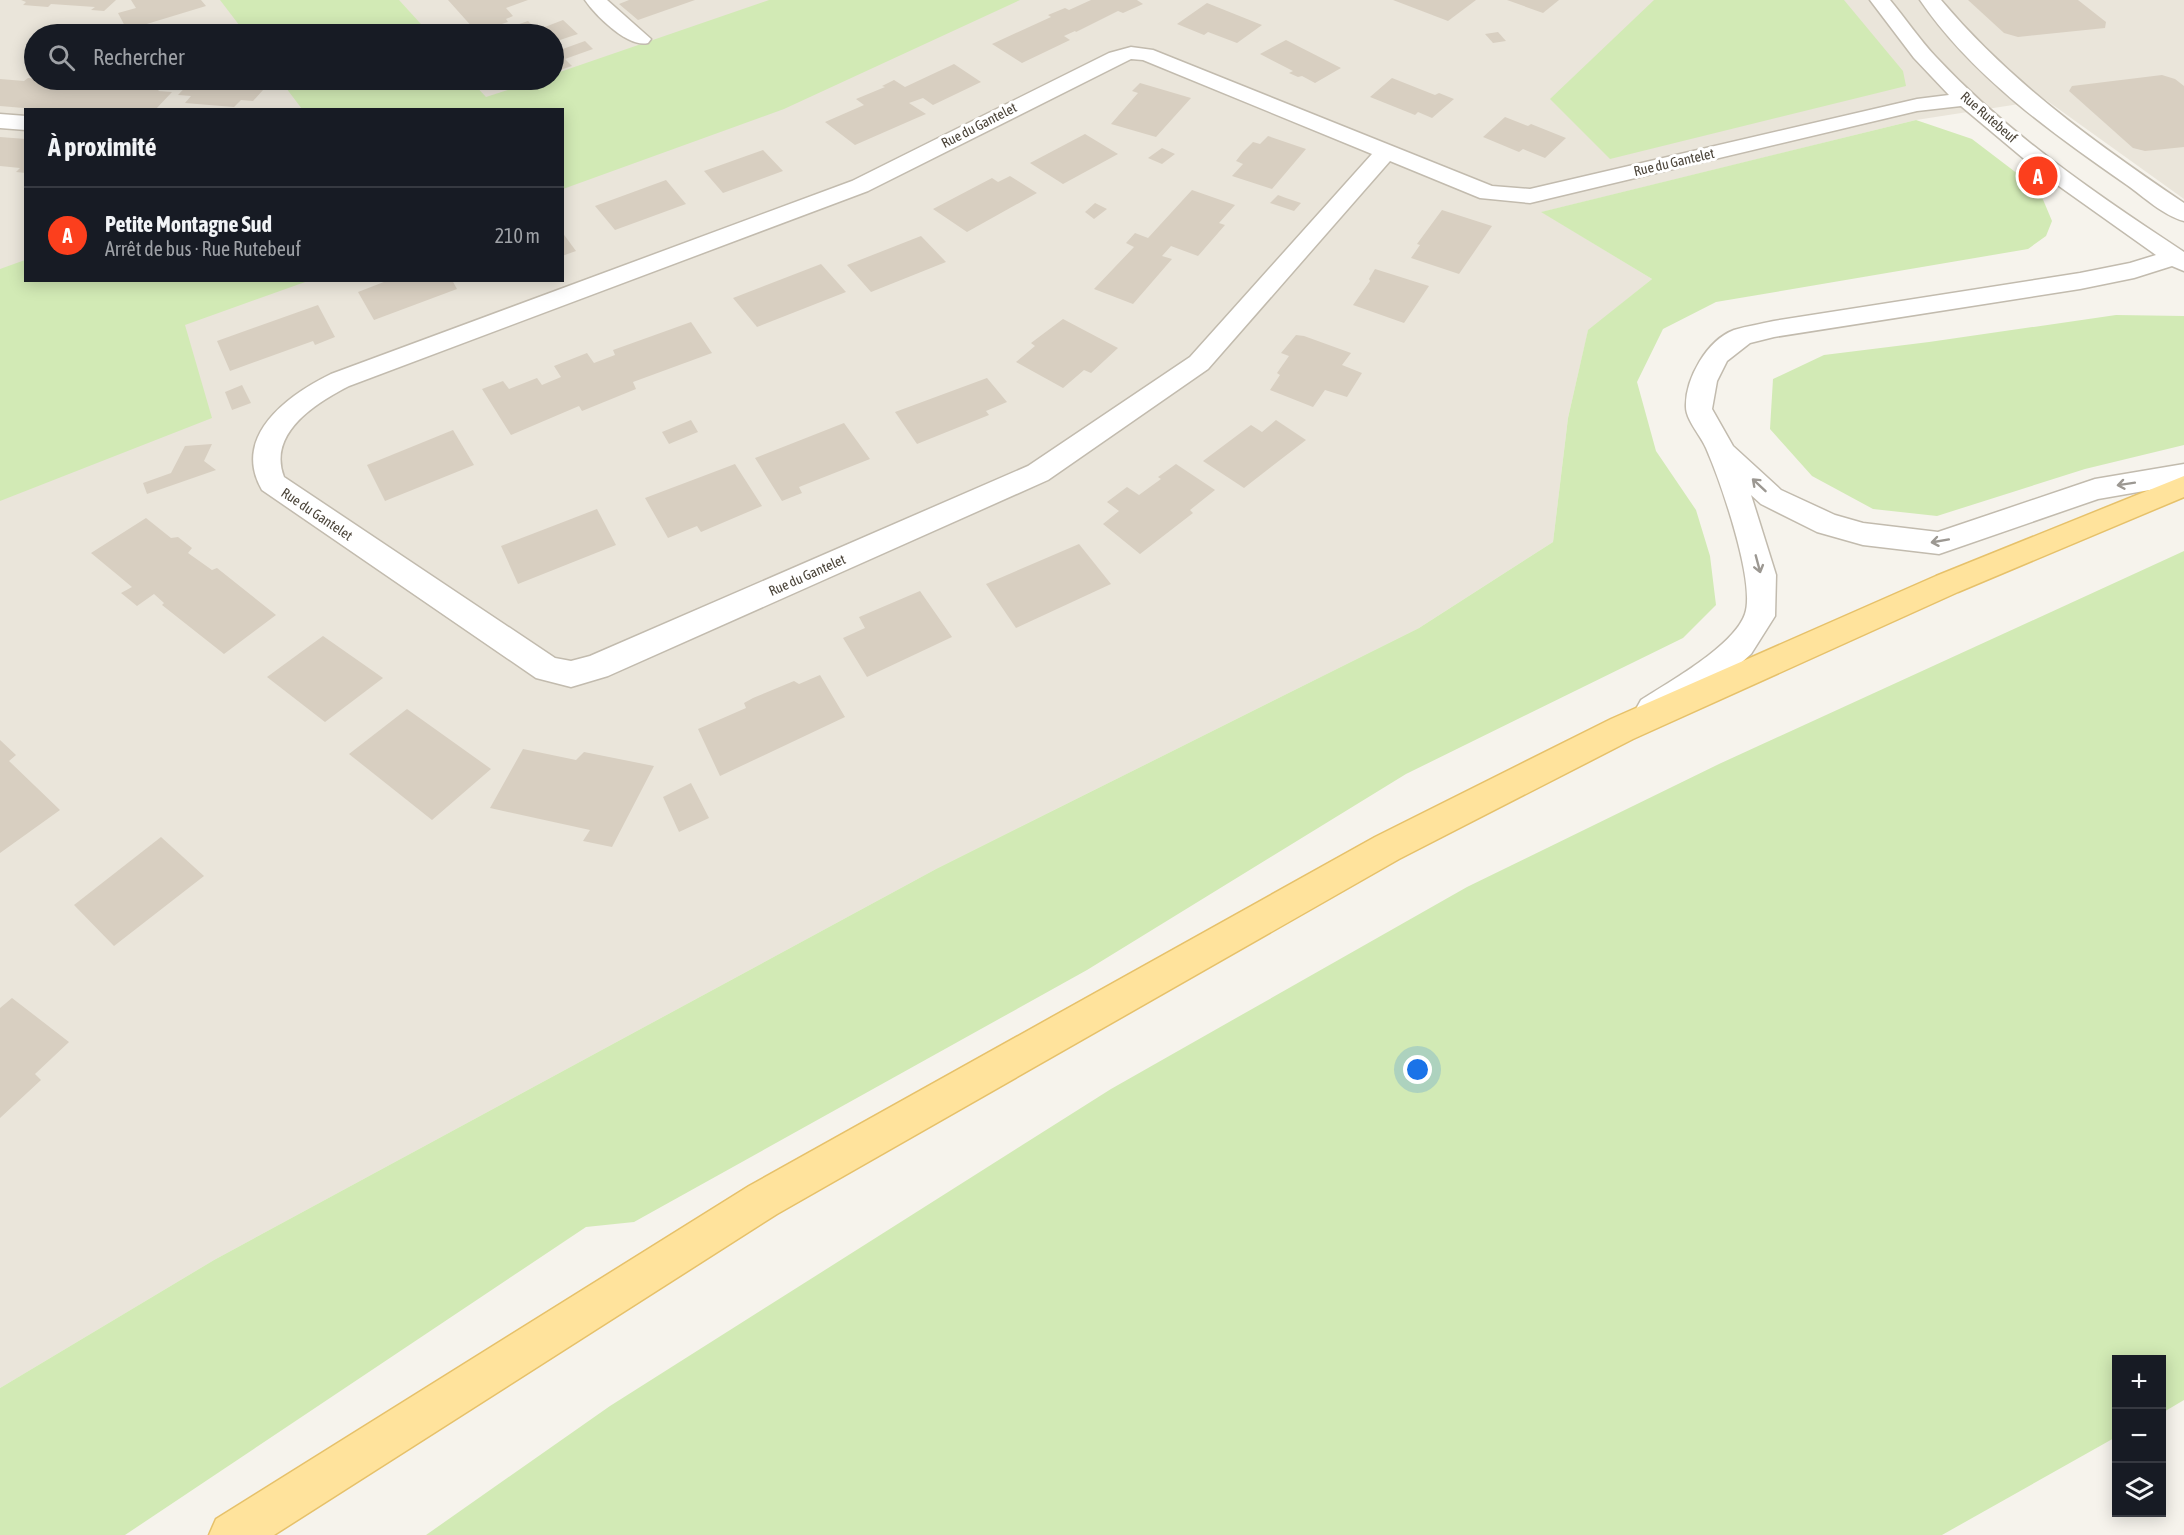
<!DOCTYPE html>
<html lang="fr">
<head>
<meta charset="utf-8">
<style>
  :root { --surface:#171b24; --page:#242831; --text:#f1f3f6; --muted:#9ea1a6; --line:#363941; --accent:#fc3f1d }
  body { margin:0; font-family:"Asap Condensed",sans-serif; background:var(--page); color:var(--text) }
  .controls { position:absolute; right:18px; bottom:18px; display:grid; overflow:hidden; border-radius:0px; box-shadow:0 3px 15px #0003 }
  .controls button { width:54px; height:54px; display:grid; place-items:center; padding:0; border:0; border-bottom:2px solid var(--line); background:var(--surface); color:var(--text); font:30px sans-serif }
  .you { position:absolute; left:1418px; top:1070px; width:21px; height:21px; margin:-15px; border:4px solid #fff; border-radius:50%; background:#1a73e8; box-shadow:0 0 0 9px #1a73e833 }
  .badge { display:grid; place-items:center; width:39px; height:39px; border-radius:50%; background:var(--accent); color:#fff; font-size:20px; font-weight:700 }
  .pin { position:absolute; translate:-50% -50%; border:3px solid #fff; box-shadow:0 2px 6px #0006 }
  .list { margin:0; padding:0; list-style:none }
  h2 { display:flex; justify-content:space-between; align-items:center; height:78px; margin:0; padding:0 24px; font-size:26px }
  h2 small { font-size:20px; font-weight:400; color:var(--muted) }
  .list li { display:grid; grid-template-columns:39px 1fr auto; gap:18px; align-items:center; box-sizing:border-box; height:96px; padding:0 24px; border-top:2px solid var(--line) }
  .list b { display:block; font-size:22px; white-space:nowrap }
  .list p { margin:0; font-size:20px; white-space:nowrap; color:var(--muted) }
  .list em { font-size:20px; font-style:normal; color:var(--muted) }
  .icon { flex:none; width:33px; height:33px; fill:none; stroke:currentColor; stroke-width:2; stroke-linecap:round; stroke-linejoin:round }
  .map { position:relative; flex:none; width:2184px; height:1535px; overflow:hidden }
  .search { position:absolute; background:var(--surface); box-shadow:0 3px 15px #0003; left:24px; top:24px; width:540px; height:66px; display:flex; align-items:center; gap:15px; box-sizing:border-box; padding:0 21px; border-radius:33px; color:var(--muted); font-size:22px }
  .panel { position:absolute; background:var(--surface); box-shadow:0 3px 15px #0003; left:24px; top:108px; width:540px; height:174px; border-radius:0px }
  .map>svg:first-child { display:block }
  .residential { fill:#eae5da; fill-rule:evenodd }
  .green { fill:#d2eab5 }
  .building { fill:#d8cfc1 }
  .lines { fill:none; stroke-linecap:round; stroke-linejoin:round }
  .minor-casing { stroke:#c2bbae; stroke-width:3 }
  .major-casing { stroke:#e6c16a; stroke-width:3 }
  .minor { fill:#fff; fill-rule:evenodd }
  .major { fill:#ffe39c; fill-rule:evenodd }
  .oneway { stroke:#9c9892 }
  .labels { text-anchor:middle; stroke-width:6; stroke-linejoin:round; paint-order:stroke }
  .far-street-label { font-size:14px; fill:#4b4439; stroke:#fff }
</style>
</head>
<body>
<div class="map">
<svg width="2184" height="1535" viewBox="0 0 2184 1535">
  <rect width="100%" height="100%" fill="#f6f3ec"/>
  <path class="residential" d="M0,0H2184V199L2046,100L1916,120L1542,212L1652,279L1588,331L1568,418L1553,542L1419,628L936,869L214,1260L0,1388ZM34,34H554V80H34ZM26,110H562V280H26Z"/>
  <g class="green">
    <path d="M220,0H399L430,34H246Z"/>
    <path d="M769,0H1020L784,109L563,189L562,110L302,109L280,80H470L486,97L538,80H554V74Z"/>
    <path d="M1654,0H1844L1903,71L1906,86L1610,159L1550,99Z"/>
    <path d="M1916,120L1972,139L2039,190L2052,221L2046,236L2028,249L1716,302L1663,329L1637,382L1656,451L1696,510L1710,556L1716,605L1683,638L1406,774L1087,970L634,1222L586,1227L125,1535H0V1388L214,1260L936,869L1419,628L1553,542L1568,418L1588,330L1652,279L1541,212Z"/>
    <path d="M25,260L26,280L308,281L185,325L212,418L0,501V269Z"/>
    <path d="M2116,315L2184,316V445L2085,469L1937,516L1873,509L1812,476L1770,429L1773,379L1824,355L1929,342Z"/>
    <path d="M2184,551V1400L2162,1413V1360H2116V1437L1942,1535H426L610,1406L1111,1089L1467,887L1719,764Z"/>
  </g>
  <g class="building">
    <path d="M21,0H116L104,11L91,10L95,7L51,4L48,7L23,5L26,2Z"/>
    <path d="M131,0H201L206,6L127,30L118,13L136,8Z"/>
    <path d="M448,0H528L506,8L513,16L506,19L508,22L483,30L481,27L474,29Z"/>
    <path d="M629,0H695L638,20L619,4Z"/>
    <path d="M1091,0H1137L1143,4L1123,13L1118,11L1076,32L1075,31L1064,36L1070,40L1022,63L992,44L1051,17L1048,15L1065,8L1069,10Z"/>
    <path d="M1393,0H1476L1448,21Z"/>
    <path d="M1507,0H1559L1543,13Z"/>
    <path d="M1968,0H2078L2106,22L2105,28L2018,37L2004,33Z"/>
    <path d="M1207,3L1262,25L1237,43L1208,32L1204,35L1177,24Z"/>
    <path d="M563,20L578,34L554,42V34H489L528,21L537,30Z"/>
    <path d="M1498,32L1506,41L1493,43L1485,34Z"/>
    <path d="M1286,40L1341,68L1315,83L1302,76L1298,77L1289,73L1293,71L1260,54Z"/>
    <path d="M585,41L593,49L565,59L572,66L554,72V47L557,51Z"/>
    <path d="M954,64L981,82L933,105L923,98L909,103L926,114L912,120L855,145L825,122L864,105L856,99L885,87L882,86L894,80L905,87Z"/>
    <path d="M2162,75L2175,79L2184,86V147L2145,151L2133,148L2069,91L2072,86Z"/>
    <path d="M28,78L80,82L78,85L103,88L107,84L161,88L158,91L172,92L155,110H47L0,106V79L24,81Z"/>
    <path d="M1392,78L1435,95L1439,93L1454,99L1432,118L1418,112L1415,115L1370,97Z"/>
    <path d="M192,80H272L253,101L241,100L234,107L185,103L191,96L178,95Z"/>
    <path d="M1140,83L1191,98L1156,137L1111,124L1138,93L1132,91Z"/>
    <path d="M1505,117L1528,126L1531,124L1566,138L1545,158L1523,149L1519,152L1483,137Z"/>
    <path d="M1085,134L1118,154L1063,184L1030,163Z"/>
    <path d="M1268,136L1306,149L1272,189L1232,176L1243,164L1236,161L1243,152L1253,142L1260,144Z"/>
    <path d="M0,137L26,139V173L16,172L20,168L0,166Z"/>
    <path d="M1162,148L1175,154L1162,164L1148,158Z"/>
    <path d="M763,150L783,171L723,193L704,171Z"/>
    <path d="M1010,176L1037,193L967,232L933,209L992,178L998,182Z"/>
    <path d="M666,180L686,204L615,230L595,206Z"/>
    <path d="M1192,190L1235,205L1219,223L1225,225L1198,256L1171,246L1162,256L1172,259L1133,304L1094,289L1134,247L1126,243L1135,233L1148,238Z"/>
    <path d="M1278,195L1286,198L1301,203L1294,211L1270,203Z"/>
    <path d="M1095,203L1107,209L1094,219L1085,212Z"/>
    <path d="M1442,210L1492,226L1459,274L1411,258L1420,245L1417,244Z"/>
    <path d="M562,232L576,251L562,256Z"/>
    <path d="M921,236L946,262L871,292L847,265Z"/>
    <path d="M821,264L846,292L757,327L733,298Z"/>
    <path d="M1375,269L1429,286L1404,323L1353,305L1370,281L1369,279Z"/>
    <path d="M389,280H452L457,289L374,320L358,292Z"/>
    <path d="M318,305L335,337L315,345L313,341L230,371L217,341Z"/>
    <path d="M1063,319L1118,348L1091,373L1084,370L1063,388L1016,362L1035,346L1031,343Z"/>
    <path d="M691,322L712,353L633,382L636,389L582,411L579,406L511,435L482,389L503,381L509,389L537,378L542,385L561,377L554,366L587,353L594,363L615,355L613,350Z"/>
    <path d="M1296,335L1304,336L1351,353L1342,365L1362,373L1347,397L1325,390L1313,407L1270,390L1280,375L1277,373L1289,356L1281,353Z"/>
    <path d="M987,378L1007,402L986,411L989,415L917,444L895,412Z"/>
    <path d="M242,385L251,403L232,410L225,392Z"/>
    <path d="M691,420L698,432L669,444L662,432Z"/>
    <path d="M1276,420L1306,440L1244,488L1203,461L1251,425L1262,432Z"/>
    <path d="M844,423L870,459L799,487L802,493L782,501L755,458Z"/>
    <path d="M453,430L474,465L385,501L367,465Z"/>
    <path d="M212,444L204,461L216,470L147,494L143,483L171,473L185,446Z"/>
    <path d="M735,464L762,506L701,532L697,526L668,538L645,498Z"/>
    <path d="M1176,464L1215,490L1190,510L1193,513L1140,554L1103,524L1119,511L1107,502L1127,487L1139,495L1161,479L1158,477Z"/>
    <path d="M597,509L616,545L518,584L501,546Z"/>
    <path d="M146,518L171,538L178,537L192,548L188,553L212,570L217,568L276,615L224,654L162,605L164,603L154,594L137,606L121,593L132,587L91,553Z"/>
    <path d="M1079,544L1111,584L1016,628L986,584Z"/>
    <path d="M920,591L952,637L867,677L843,638L865,628L859,617Z"/>
    <path d="M323,636L383,678L325,722L267,677Z"/>
    <path d="M820,675L845,717L720,776L698,729L746,708L744,703L753,698L794,681L799,684Z"/>
    <path d="M407,709L491,769L432,820L349,754Z"/>
    <path d="M0,740L16,755L9,761L60,810L0,853Z"/>
    <path d="M523,749L576,760L584,752L654,766L612,847L583,841L590,830L490,808Z"/>
    <path d="M691,783L709,818L679,832L663,797Z"/>
    <path d="M161,837L204,876L114,946L74,905Z"/>
    <path d="M12,998L69,1042L35,1074L41,1080L0,1118V1008Z"/>
  </g>
  <g class="lines">
    <g class="minor-casing">
      <g id="minor">
        <path d="M585,0H607L651,39L648,43C628,48 596,16 585,0Z"/>
        <path d="M1870,0H1890C1906,19 1919,39 1936,57C2008,134 2096,194 2184,252V271L2172,266L2134,278L2080,289L1774,337L1750,343L1727,361L1717,381L1712,409L1733,446L1781,490L1835,515L1863,523L1938,532L2095,479L2184,464V484L2098,499L1939,554L1863,545L1817,532L1761,504L1751,495L1776,575L1775,616L1751,654L1725,677L1663,718L1652,722L1641,718L1636,709L1641,700C1669,682 1734,646 1745,614C1756,582 1720,480 1706,448C1701,436 1686,420 1686,407C1685,379 1707,340 1734,330C1747,326 1761,324 1774,321L2080,273L2130,263L2156,255L2042,174L1961,106L1917,111L1530,203L1480,198L1390,161L1208,369L1048,480L608,676L571,687L536,678L262,490C231,436 288,395 331,374L852,181L1109,53L1131,47L1153,50L1492,186L1530,189L1917,99L1949,95L1914,58ZM1131,59L1143,60L1372,154L1190,357L1028,466L590,656L571,661L555,658L284,477C267,433 316,403 349,386L868,191Z"/>
        <path d="M1920,0H1941C2010,82 2095,143 2184,203V221C2164,216 2144,197 2127,185C2052,133 1972,76 1920,0Z"/>
        <path d="M0,114L26,116V130L0,128Z"/>
      </g>
    </g>
    <g class="major-casing">
      <path id="major" d="M2184,476V497L1958,592L1633,739L1399,859L777,1214L274,1535H209L216,1519L749,1186L1375,837L1611,719L1936,576Z"/>
    </g>
    <use href="#minor" class="minor"/>
    <use href="#major" class="major"/>
  </g>
  <defs><path id="oneway-shaft" d="M-6 0H5M1.5-3L5.5 0L1.5 3" fill="none" stroke-width="1.6" stroke-linecap="round" stroke-linejoin="round" transform="scale(1.5)"/></defs>
  <g class="oneway">
    <use href="#oneway-shaft" transform="translate(2126 484) rotate(171)"/>
    <use href="#oneway-shaft" transform="translate(1759 485) rotate(-137)"/>
    <use href="#oneway-shaft" transform="translate(1940 541) rotate(170)"/>
    <use href="#oneway-shaft" transform="translate(1758 564) rotate(75)"/>
  </g>
  <g class="labels">
    <g class="far-street-label">
      <text transform="translate(1989 117) rotate(41)" y="5">Rue Rutebeuf</text>
      <text transform="translate(979 125) rotate(-27)" y="5">Rue du Gantelet</text>
      <text transform="translate(1674 162) rotate(-13)" y="5">Rue du Gantelet</text>
      <text transform="translate(317 514) rotate(34)" y="5">Rue du Gantelet</text>
      <text transform="translate(807 575) rotate(-24)" y="5">Rue du Gantelet</text>
    </g>
  </g>
</svg>
<div class="controls">
<button>+</button>
<button>−</button>
<button><svg class="icon" aria-label="layers" viewBox="0 0 24 24"><path d="M12 4l9 5-9 5-9-5zM3 14l9 5 9-5"/></svg></button>
</div>
<div class="you"></div>
<div class="pin badge" style="left:2038px;top:176px">A</div>
<div class="search"><svg class="icon" aria-label="search" viewBox="0 0 24 24"><circle cx="10" cy="10" r="6"/><path d="M15 15l6 6"/></svg>Rechercher</div>
<section class="panel">
<h2>À proximité<small></small></h2>
<ul class="list">
<li><span class="badge">A</span><div><b>Petite Montagne Sud</b><p>Arrêt de bus · Rue Rutebeuf</p></div><em>210 m</em></li>
</ul>
</section>
</div>
</body>
</html>
